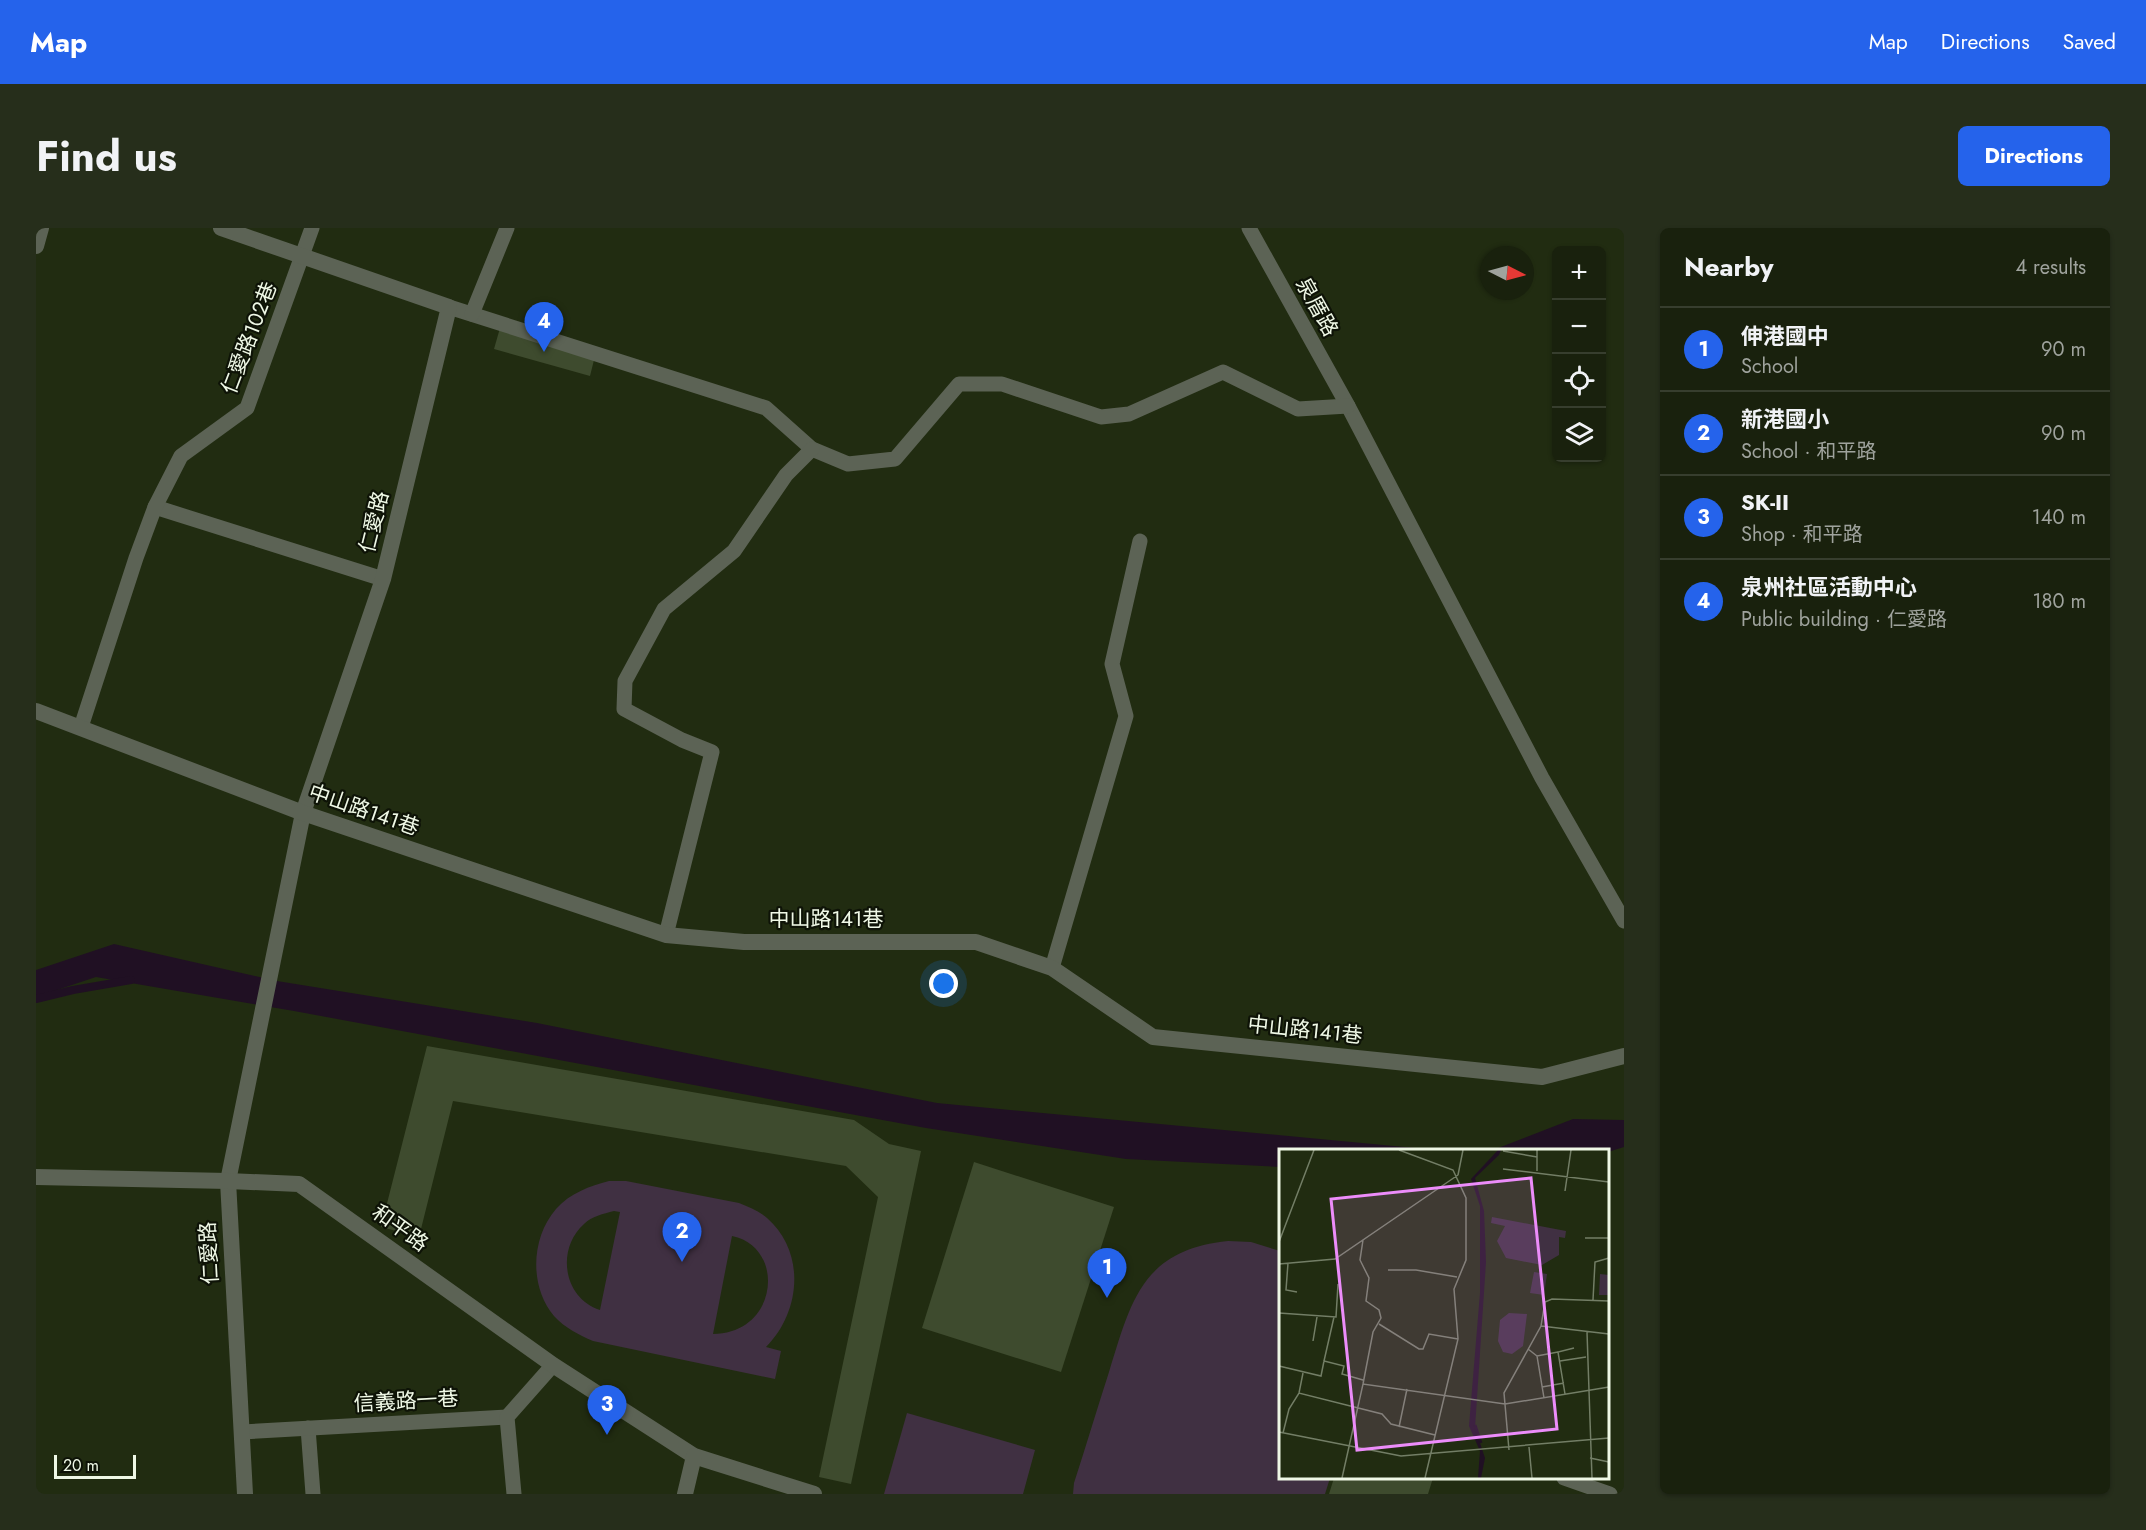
<!DOCTYPE html>
<html lang="en">
<head>
<meta charset="utf-8">
<style>
  :root { --surface:#19210d; --page:#262e1b; --text:#f1f3f6; --muted:#9fa39d; --line:#373e2e; --accent:#2563eb }
  body { margin:0; font-family:Jost,"Noto Sans TC",sans-serif; background:var(--page); color:var(--text) }
  .controls { position:absolute; right:18px; top:18px; display:grid; overflow:hidden; border-radius:9px; box-shadow:0 2px 4px #0004 }
  .controls button { width:54px; height:54px; display:grid; place-items:center; padding:0; border:0; border-bottom:2px solid var(--line); background:var(--surface); color:var(--text); font:30px sans-serif }
  .compass { position:absolute; left:1444px; top:18px; width:54px; height:54px; border-radius:50%; background:var(--surface); box-shadow:0 2px 4px #0004; rotate:96deg }
  .scale { position:absolute; left:18px; bottom:15px; width:82px; box-sizing:border-box; padding-left:6px; border:3px solid #eff8e6; border-top:0; font-size:16px; line-height:21px; white-space:nowrap; color:#eff8e6; -webkit-text-stroke:4px #0e1307; paint-order:stroke }
  .you { position:absolute; left:908px; top:756px; width:21px; height:21px; margin:-15px; border:4px solid #fff; border-radius:50%; background:#1a73e8; box-shadow:0 0 0 9px #1a73e833 }
  .badge { display:grid; place-items:center; width:39px; height:39px; border-radius:50%; background:var(--accent); color:#fff; font-size:20px; font-weight:700 }
  .pin { position:absolute; translate:-50% -50px; filter:drop-shadow(0 2px 3px #0008) }
  .pin::after { content:''; position:absolute; top:32px; width:21px; height:18px; background:inherit; clip-path:polygon(0 0,100% 0,50% 100%) }
  .list { margin:0; padding:0; list-style:none }
  h2 { display:flex; justify-content:space-between; align-items:center; height:78px; margin:0; padding:0 24px; font-size:26px }
  h2 small { font-size:20px; font-weight:400; color:var(--muted) }
  .list li { display:grid; grid-template-columns:39px 1fr auto; gap:18px; align-items:center; box-sizing:border-box; height:84px; padding:0 24px; border-top:2px solid var(--line) }
  .list b { display:block; font-size:22px; white-space:nowrap }
  .list p { margin:0; font-size:20px; white-space:nowrap; color:var(--muted) }
  .list em { font-size:20px; font-style:normal; color:var(--muted) }
  .icon { flex:none; width:33px; height:33px; fill:none; stroke:currentColor; stroke-width:2; stroke-linecap:round; stroke-linejoin:round }
  .map { position:relative; flex:none; width:1588px; height:1266px; overflow:hidden; border-radius:9px }
  header { display:flex; align-items:center; gap:36px; box-sizing:border-box; height:84px; padding:0 30px; background:var(--accent); color:#fff }
  header strong { font-size:28px }
  nav { display:flex; gap:33px; margin-inline-start:auto; font-size:21px }
  .intro { display:flex; align-items:center; justify-content:space-between; box-sizing:border-box; height:144px; padding:0 36px }
  h1 { margin:0; font-size:42px }
  .button { padding:15px 27px; border-radius:9px; background:var(--accent); color:#fff; font-size:21px; font-weight:700 }
  main { display:flex; gap:36px; padding:0 36px }
  aside { flex:1; background:var(--surface); border-radius:9px; box-shadow:0 2px 4px #0004 }
  .map>svg:first-child { display:block }
  .green { fill:#403042; fill-rule:evenodd }
  .water { fill:#201023 }
  .lines { fill:none; stroke-linecap:round; stroke-linejoin:round }
  .stream { stroke:#201023; stroke-width:8 }
  .building { fill:#3e4b2e }
  .service { stroke:#5c6355; stroke-width:15 }
  .minor { stroke:#5c6355; stroke-width:16 }
  .tertiary { stroke:#5c6355; stroke-width:16 }
  .labels { text-anchor:middle; stroke-width:4.5; stroke-linejoin:round; paint-order:stroke }
  .street-label { font-size:21px; fill:#eff8e6; stroke:#0e1307 }
  .inset-river { fill:none; stroke:#201023; stroke-width:3 }
  .inset-road { fill:none; stroke:#737e66; stroke-width:1.5 }
  .view { fill:#ec8cfa; fill-opacity:0.15; stroke:#ec8cfa; stroke-width:3 }
  .inset-edge { fill:none; stroke:#eff8e6; stroke-width:3 }
</style>
</head>
<body>
<header>
<strong>Map</strong>
<nav><a>Map</a><a>Directions</a><a>Saved</a></nav>
</header>
<div class="intro"><h1>Find us</h1><a class="button">Directions</a></div>
<main>
<div class="map">
<svg width="1588" height="1266" viewBox="0 0 1588 1266">
  <rect width="100%" height="100%" fill="#212c11"/>
  <g class="green">
    <path d="M573,953H590L703,975C713,979 723,983 731,990C770,1024 765,1084 730,1119L745,1123L739,1151L557,1113C543,1107 529,1100 518,1088C493,1058 495,1010 520,981C534,965 554,958 573,953ZM578,983L584,984L564,1082C527,1070 520,1021 548,996C556,988 567,986 578,983ZM696,1008C750,1019 743,1105 677,1106Z"/>
    <path d="M1192,1013L1215,1014L1244,1023V1250H1294L1289,1266H1037L1038,1255C1050,1218 1061,1181 1073,1144C1095,1073 1106,1022 1192,1013Z"/>
    <path d="M871,1185L999,1222L987,1266H848Z"/>
  </g>
  <g class="water">
    <path d="M78,716L241,753L501,795L901,875L1400,922H1244V939L1090,931L890,900L258,783L60,749L0,769V742Z"/>
    <path d="M1537,891L1588,892V919L1572,924L1457,922Z"/>
  </g>
  <g class="lines">
    <path class="stream" d="M0,771L37,762L95,752"/>
  </g>
  <g class="building">
    <path d="M464,100L559,128L554,148L458,121Z"/>
    <path d="M391,818L818,892L853,916L885,923L815,1256L783,1249L842,969L810,938L417,873L383,1009L345,999Z"/>
    <path d="M938,934L1078,979L1025,1144L886,1100Z"/>
    <path d="M1298,1250H1397L1392,1266H1293Z"/>
  </g>
  <g class="lines">
    <g class="service">
      <path d="M1213,0L1312,178L1506,550L1588,693"/>
      <path d="M413,79L730,180L776,221L812,236L859,231L923,156H966L1065,189L1093,186L1187,144L1262,181L1312,178"/>
      <path d="M436,86L471,0"/>
      <path d="M119,279L347,351"/>
      <path d="M45,499L100,330L119,279L145,228L211,180L276,0"/>
      <path d="M630,707L676,524L646,512L588,481L589,453L628,381L698,323L750,247L776,221"/>
      <path d="M1016,740L1090,488L1076,436L1104,313"/>
      <path d="M272,1200L277,1266"/>
      <path d="M206,1204L471,1189"/>
      <path d="M1528,1250L1574,1266"/>
      <path d="M478,1266L471,1189L517,1137"/>
    </g>
    <g class="minor">
      <path d="M185,0L413,79L347,351L267,585L192,953L209,1266"/>
      <path d="M0,949L192,953L263,956L517,1137L658,1228L778,1266"/>
      <path d="M649,1266L658,1228"/>
    </g>
    <g class="tertiary">
      <path d="M0,18L5,0"/>
      <path d="M0,483L267,585L630,707L708,714H940L1016,740L1117,809L1506,849L1588,828"/>
    </g>
  </g>
  <g class="labels">
    <g class="street-label">
      <text transform="translate(1281 79) rotate(61)" y="7">泉厝路</text>
      <text transform="translate(213 110) rotate(-69)" y="7">仁愛路102巷</text>
      <text transform="translate(338 294) rotate(-76)" y="7">仁愛路</text>
      <text transform="translate(328 582) rotate(19)" y="7">中山路141巷</text>
      <text x="790" y="698">中山路141巷</text>
      <text transform="translate(1269 802) rotate(6)" y="7">中山路141巷</text>
      <text transform="translate(364 1000) rotate(36)" y="7">和平路</text>
      <text transform="translate(173 1025) rotate(-93)" y="7">仁愛路</text>
      <text transform="translate(370 1173) rotate(-3)" y="7">信義路一巷</text>
    </g>
  </g>
  <g transform="translate(1243 921)">
    <rect width="330" height="330" fill="#212c11"/>
    <path d="M213,68L287,82L286,89L280,88V106L263,116L227,109L218,92L226,77L212,74ZM255,123L268,125L265,146L251,144ZM321,125L330,126V146H320ZM230,164L248,165L244,197L233,205L224,203L219,192L221,171Z" fill="#403042"/>
    <path d="M219,1H222L220,6L196,29L205,62L207,113L196,279L206,309L202,329H199L201,302L190,277L201,144V57L192,30Z" fill="#201023"/>
    <path class="inset-river" d="M196,276L202,294"/>
    <path class="inset-road" d="M120,1L174,21L187,49V111L175,140L179,190L146,329M258,1V22M224,2L258,8M224,20L330,33M179,26L184,1M286,42L292,1M306,89H330M0,93L35,1M9,114L7,141L18,143M0,115L56,110L179,26M109,121H137L178,128M314,151L316,113L330,109M0,164L57,168L59,135M55,168L45,212L65,217L63,225L84,231M100,175L140,200H144L150,185L179,190M262,177L330,185M308,183L313,329M34,192L38,168M249,200L258,207L279,203M258,207L265,249M281,212L307,208M0,217L42,227L45,212M84,235L94,183L102,169L100,161L87,152L90,129L81,111L84,91M263,238L285,234M20,244L24,224M286,245L279,203L295,199M120,278L128,240M0,283L122,307L330,289M4,284L10,260L20,244L103,265L112,275L156,286M250,298L253,329M230,301L225,244L262,177L266,153L273,150L330,152M311,309L330,313M63,329L84,235L226,255L330,238"/>
    <path class="view" d="M252,29L278,280L78,301L52,50Z"/>
    <rect width="330" height="330" class="inset-edge"/>
  </g>
</svg>
<div class="controls">
<button>+</button>
<button>−</button>
<button><svg class="icon" aria-label="locate" viewBox="0 0 24 24"><circle cx="12" cy="12" r="6"/><path d="M12 2v4M12 18v4M2 12h4M18 12h4"/></svg></button>
<button><svg class="icon" aria-label="layers" viewBox="0 0 24 24"><path d="M12 4l9 5-9 5-9-5zM3 14l9 5 9-5"/></svg></button>
</div>
<svg class="compass" viewBox="-18 -18 36 36"><path d="M0-13l5 13h-10z" fill="#e53935"/><path d="M0 13l5-13h-10z" fill="#9fa39d"/></svg>
<div class="scale">20 m</div>
<div class="you"></div>
<div class="pin badge" style="left:1071px;top:1070px">1</div>
<div class="pin badge" style="left:646px;top:1034px">2</div>
<div class="pin badge" style="left:571px;top:1207px">3</div>
<div class="pin badge" style="left:508px;top:124px">4</div>
</div>
<aside>
<h2>Nearby<small>4 results</small></h2>
<ul class="list">
<li><span class="badge">1</span><div><b>伸港國中</b><p>School</p></div><em>90 m</em></li>
<li><span class="badge">2</span><div><b>新港國小</b><p>School · 和平路</p></div><em>90 m</em></li>
<li><span class="badge">3</span><div><b>SK-II</b><p>Shop · 和平路</p></div><em>140 m</em></li>
<li><span class="badge">4</span><div><b>泉州社區活動中心</b><p>Public building · 仁愛路</p></div><em>180 m</em></li>
</ul>
</aside>
</main>
</body>
</html>
